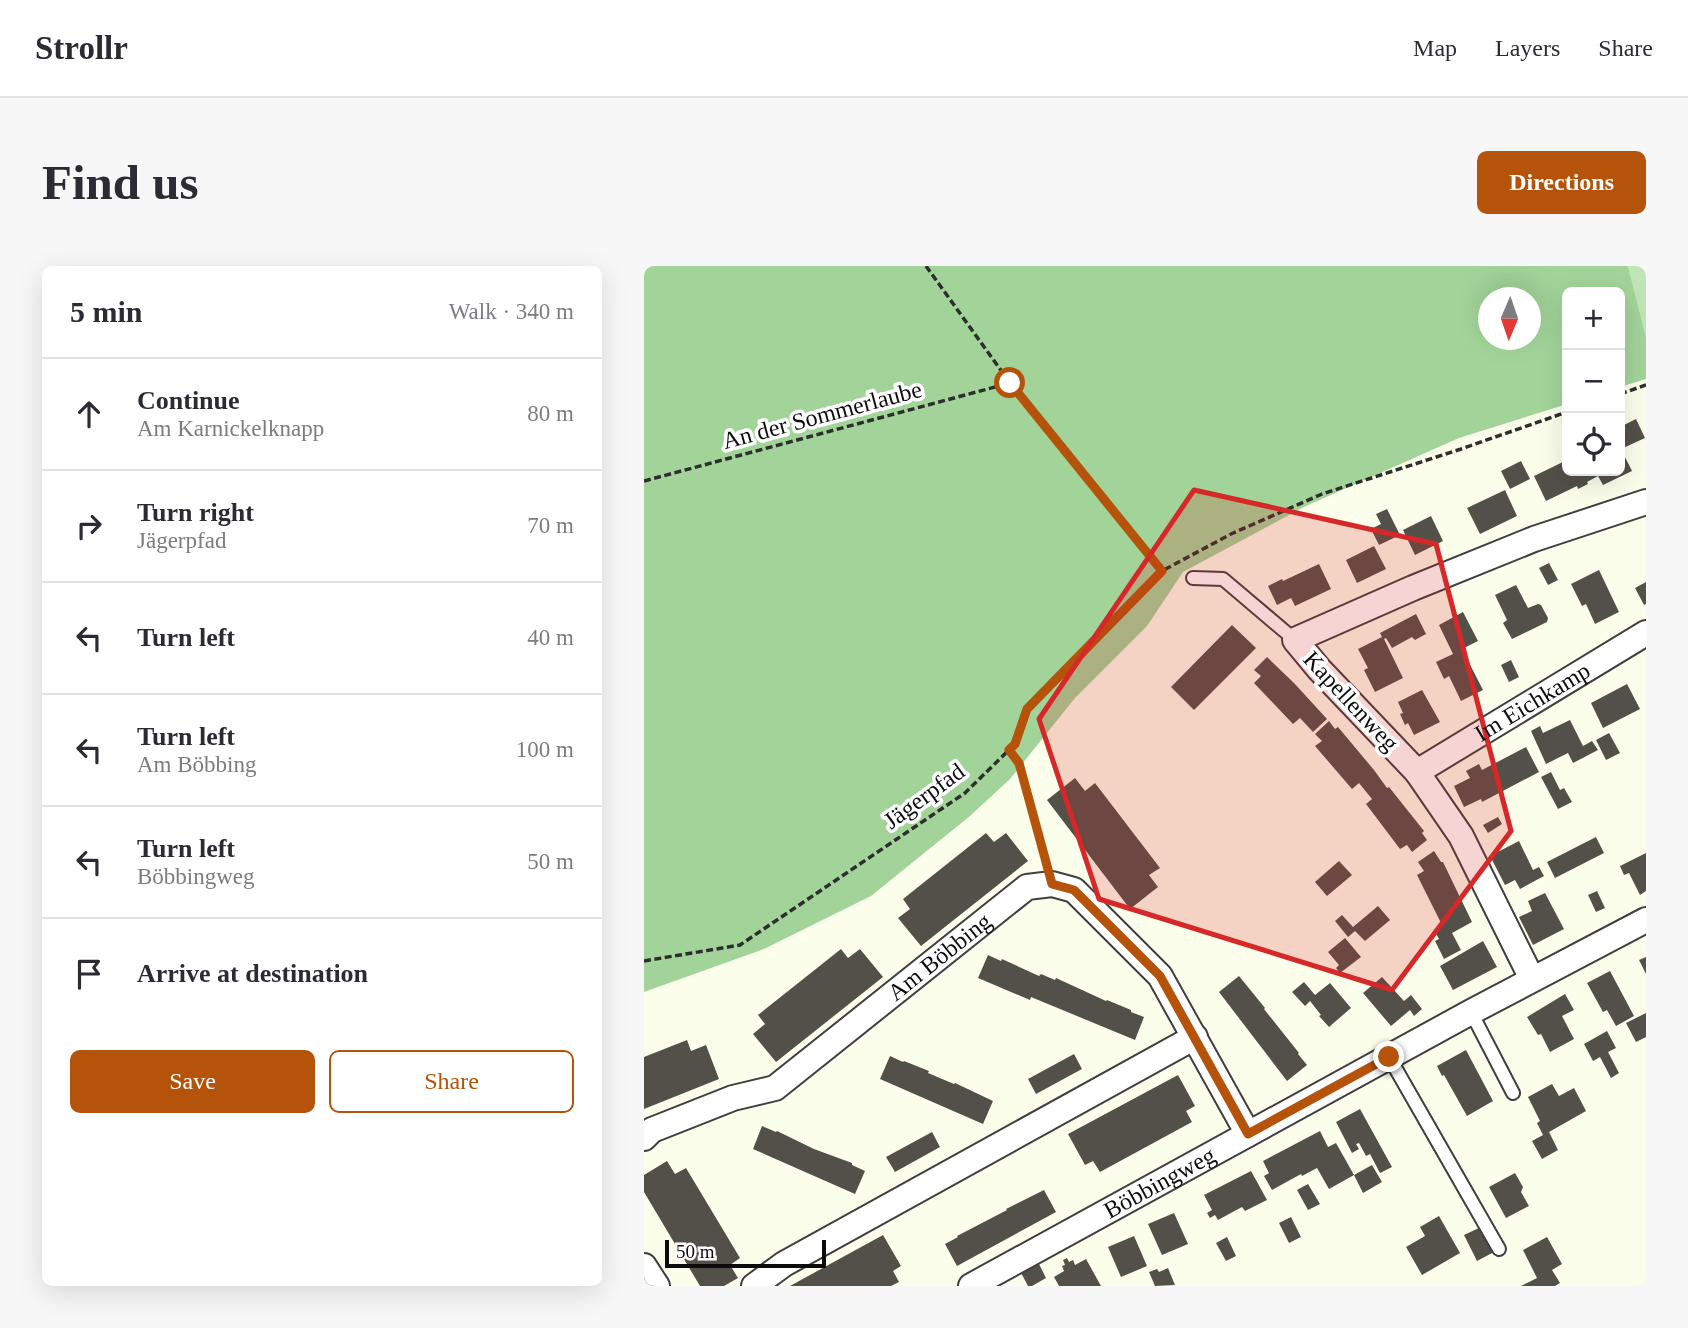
<!DOCTYPE html>
<html lang="en">
<head>
<meta charset="utf-8">
<style>
  :root { --surface:#fff; --page:#f7f7f7; --text:#2b2b33; --muted:#7c7c81; --line:#e1e1e2; --accent:#b45309 }
  body { margin:0; font-family:"Times New Roman",serif; background:var(--page); color:var(--text) }
  .controls { position:absolute; right:21px; top:21px; display:grid; overflow:hidden; border-radius:10px; box-shadow:0 7px 28px #0002 }
  .controls button { width:63px; height:63px; display:grid; place-items:center; padding:0; border:0; border-bottom:2px solid var(--line); background:var(--surface); color:var(--text); font:35px sans-serif }
  .compass { position:absolute; left:834px; top:21px; width:63px; height:63px; border-radius:50%; background:var(--surface); box-shadow:0 7px 28px #0002; rotate:182deg }
  .scale { position:absolute; left:21px; bottom:18px; width:161px; box-sizing:border-box; padding-left:7px; border:4px solid #0c0c0c; border-top:0; font-size:19px; line-height:24px; white-space:nowrap; color:#0c0c0c; -webkit-text-stroke:5px #fff; paint-order:stroke }
  .stop { position:absolute; width:21px; height:21px; margin:-16px; border:5px solid #b45309; border-radius:50%; background:#fff }
  .stop.end { background:#b45309; border-color:#fff; box-shadow:0 2px 7px #0008 }
  .list { margin:0; padding:0; list-style:none }
  h2 { display:flex; justify-content:space-between; align-items:center; height:91px; margin:0; padding:0 28px; font-size:30px }
  h2 small { font-size:23px; font-weight:400; color:var(--muted) }
  .list li { display:grid; grid-template-columns:46px 1fr auto; gap:21px; align-items:center; box-sizing:border-box; height:112px; padding:0 28px; border-top:2px solid var(--line) }
  .list b { display:block; font-size:26px; white-space:nowrap }
  .list p { margin:0; font-size:23px; white-space:nowrap; color:var(--muted) }
  .list em { font-size:23px; font-style:normal; color:var(--muted) }
  .actions { display:flex; gap:14px; padding:21px 28px }
  .actions a { flex:1; padding:16px 0; border:2px solid var(--accent); border-radius:10px; text-align:center; font-size:24px; color:var(--accent) }
  .actions .main { background:var(--accent); color:#fff }
  .icon { flex:none; width:38px; height:38px; fill:none; stroke:currentColor; stroke-width:2; stroke-linecap:round; stroke-linejoin:round }
  .map { position:relative; flex:none; width:1002px; height:1020px; overflow:hidden; border-radius:10px }
  header { display:flex; align-items:center; gap:42px; box-sizing:border-box; height:98px; padding:0 35px; background:var(--surface); border-bottom:2px solid var(--line) }
  header strong { font-size:33px }
  nav { display:flex; gap:38px; margin-inline-start:auto; font-size:24px }
  .intro { display:flex; align-items:center; justify-content:space-between; box-sizing:border-box; height:168px; padding:0 42px }
  h1 { margin:0; font-size:49px }
  .button { padding:18px 32px; border-radius:10px; background:var(--accent); color:#fff; font-size:24px; font-weight:700 }
  main { display:flex; gap:42px; padding:0 42px }
  aside { flex:1; background:var(--surface); border-radius:10px; box-shadow:0 7px 28px #0002 }
  .map>svg:first-child { display:block }
  .green { fill:#c2e5b8 }
  .forest { fill:#a2d499; fill-rule:evenodd }
  .building { fill:#535049 }
  .lines { fill:none; stroke-linecap:round; stroke-linejoin:round }
  .service-casing { stroke:#3f3f3f; stroke-width:16 }
  .minor-casing { stroke:#3f3f3f; stroke-width:28 }
  .path { stroke:#2e2e2e; stroke-width:3.5; stroke-dasharray:7 3.5; stroke-linecap:butt }
  .service { stroke:#fff; stroke-width:12 }
  .minor { stroke:#fff; stroke-width:24 }
  .route { stroke:#b45309; stroke-width:9 }
  .marked { fill:#d62828; fill-opacity:0.2; stroke:#d62828; stroke-width:5; stroke-linejoin:round }
  .labels { text-anchor:middle; stroke-width:7; stroke-linejoin:round; paint-order:stroke }
  .street-label { font-size:24px; fill:#0c0c0c; stroke:#fff }
</style>
</head>
<body>
<header>
<strong>Strollr</strong>
<nav><a>Map</a><a>Layers</a><a>Share</a></nav>
</header>
<div class="intro"><h1>Find us</h1><a class="button">Directions</a></div>
<main>
<aside>
<h2>5 min<small>Walk · 340 m</small></h2>
<ul class="list">
<li><svg class="icon" aria-label="ahead" viewBox="0 0 24 24"><path d="M12 20V5M6 11l6-6 6 6"/></svg><div><b>Continue</b><p>Am Karnickelknapp</p></div><em>80 m</em></li>
<li><svg class="icon" aria-label="right" viewBox="0 0 24 24"><path d="M7 20v-9h11M14 6l5 5-5 5"/></svg><div><b>Turn right</b><p>Jägerpfad</p></div><em>70 m</em></li>
<li><svg class="icon" aria-label="left" viewBox="0 0 24 24"><path d="M17 20v-9H6M10 6l-5 5 5 5"/></svg><div><b>Turn left</b></div><em>40 m</em></li>
<li><svg class="icon" aria-label="left" viewBox="0 0 24 24"><path d="M17 20v-9H6M10 6l-5 5 5 5"/></svg><div><b>Turn left</b><p>Am Böbbing</p></div><em>100 m</em></li>
<li><svg class="icon" aria-label="left" viewBox="0 0 24 24"><path d="M17 20v-9H6M10 6l-5 5 5 5"/></svg><div><b>Turn left</b><p>Böbbingweg</p></div><em>50 m</em></li>
<li><svg class="icon" aria-label="arrive" viewBox="0 0 24 24"><path d="M6 21V4h12l-3 4 3 4H6"/></svg><div><b>Arrive at destination</b></div></li>
</ul>
<div class="actions"><a class="main">Save</a><a>Share</a></div>
</aside>
<div class="map">
<svg width="1002" height="1020" viewBox="0 0 1002 1020">
  <rect width="100%" height="100%" fill="#fcfeec"/>
  <path class="green" d="M984,0H1002V71Z"/>
  <path class="forest" d="M0,0H984L1002,71V113L976,121V26H923V138L815,172L662,240L539,306L503,360L431,432L366,513L326,550L227,630L120,683L0,726ZM844,32H886V74H844Z"/>
  <g class="building">
    <path d="M992,153L1001,172L977,183L988,205L959,219L954,210L943,216L944,218L934,223L933,220L902,235L890,210L921,195L923,205H976V178L979,177L976,170V161Z"/>
    <path d="M877,195L886,213L866,223L857,205Z"/>
    <path d="M861,224L873,250L836,268L823,242Z"/>
    <path d="M743,243L756,269L735,279L727,263L737,258L732,248Z"/>
    <path d="M787,250L799,275L771,289L759,264Z"/>
    <path d="M730,280L742,303L713,317L702,294Z"/>
    <path d="M905,297L914,314L904,319L895,302Z"/>
    <path d="M675,298L687,323L651,340L647,332L633,339L624,320L638,313L639,315Z"/>
    <path d="M955,304L975,346L951,358L942,338L938,340L927,318Z"/>
    <path d="M1002,316V338L1000,339L991,322Z"/>
    <path d="M872,319L884,342L894,338L897,339L904,352L903,356L868,373L859,357L863,354L851,329Z"/>
    <path d="M819,346L834,375L818,383L839,424L817,435L805,410L800,413L792,396L809,388L795,359Z"/>
    <path d="M772,348L782,368L771,374L768,371L748,382L742,372L740,373L759,412L731,426L720,404L724,402L714,383L738,371L736,367Z"/>
    <path d="M588,359L612,382L550,444L527,421Z"/>
    <path d="M623,391L650,417L683,453L669,466L656,452L649,458L610,417L617,410L610,404Z"/>
    <path d="M867,394L875,411L865,416L857,399Z"/>
    <path d="M983,418L996,443L959,462L947,437Z"/>
    <path d="M778,424L796,456L770,469L764,457L761,459L756,448L759,447L754,436Z"/>
    <path d="M926,454L939,480L948,475L954,484L929,497L924,487L902,498L887,465L896,460L899,467Z"/>
    <path d="M685,455L691,463L694,461L730,504L743,522L745,521L780,565L778,567L783,574L768,586L763,579L756,583L722,538L728,533L715,517L708,523L671,480L678,475L671,468Z"/>
    <path d="M965,467L976,487L962,494L952,474Z"/>
    <path d="M882,481L895,506L838,536L837,533L820,541L810,520L826,512L822,505L835,498L838,504Z"/>
    <path d="M907,506L916,524L920,522L928,536L914,543L897,511Z"/>
    <path d="M431,512L441,525L451,517L516,602L505,609L514,621L486,643L403,534Z"/>
    <path d="M854,551L858,558L844,567L839,559Z"/>
    <path d="M342,567L350,576L362,567L384,595L277,680L254,652L266,643L259,633Z"/>
    <path d="M952,571L960,587L911,612L903,596Z"/>
    <path d="M875,575L889,604L895,601L900,610L876,623L871,614L861,619L846,590Z"/>
    <path d="M790,585L797,596H799L828,656L808,667L817,684L800,693L791,675L795,673L790,664L798,659L773,609L780,605L774,596Z"/>
    <path d="M1002,587V625L996,629L985,607L980,609L976,600Z"/>
    <path d="M695,595L708,609L683,630L671,616Z"/>
    <path d="M953,625L961,642L952,646L944,629Z"/>
    <path d="M901,627L920,663L889,679L875,651L888,645L884,635Z"/>
    <path d="M734,640L746,654L721,675L711,665L704,671L691,655L698,649L709,661Z"/>
    <path d="M701,672L717,691L696,707L692,702L695,699L684,686Z"/>
    <path d="M839,675L853,701L809,724L796,700Z"/>
    <path d="M197,683L204,692L216,683L239,711L132,796L109,768L121,758L114,749Z"/>
    <path d="M344,689L357,695L358,693L395,710L397,708L411,714L412,712L462,735L463,734L487,744V746L500,751L491,774L387,731L386,734L334,712Z"/>
    <path d="M1002,691V708L995,694Z"/>
    <path d="M966,705L990,750L972,760L963,744L959,746L943,717Z"/>
    <path d="M595,710L621,742L620,743L655,787L654,788L663,799L643,815L575,726Z"/>
    <path d="M738,711L760,735L767,729L778,743L770,750L766,744L747,760L719,727Z"/>
    <path d="M660,716L671,729L686,717L707,742L685,761L675,750L677,749L666,735L661,740L648,726Z"/>
    <path d="M921,728L930,744L918,750L930,773L906,786L897,768L894,769L883,751Z"/>
    <path d="M1002,747V771L992,776L982,757Z"/>
    <path d="M963,765L972,782L964,786L975,807L967,812L956,791L949,795L940,778Z"/>
    <path d="M43,774L47,785L62,779L75,813L0,843V791Z"/>
    <path d="M822,784L849,835L823,850L800,809L798,810L793,800Z"/>
    <path d="M430,788L438,803L392,828L384,813Z"/>
    <path d="M246,790L259,796L260,795L285,805L284,807L310,818L311,817L349,835L339,858L236,813Z"/>
    <path d="M534,809L551,840L542,845L548,856L456,906L449,895L441,899L424,868Z"/>
    <path d="M908,818L915,830L930,822L942,845L905,866L914,884L898,893L888,875L899,869L893,857L896,855L884,831Z"/>
    <path d="M716,843L748,901L736,907L726,888L722,890L715,877L712,878L715,883L708,887L692,856Z"/>
    <path d="M118,860L132,866L133,865L170,883L208,897V899L221,905L211,928L109,883Z"/>
    <path d="M676,865L684,881L692,877L710,909L685,923L673,902L658,910L657,908L628,924L620,910L625,907L619,895Z"/>
    <path d="M288,866L296,881L251,906L242,891Z"/>
    <path d="M23,895L31,908L42,902L96,992L86,999L94,1012L80,1020H56L0,926V909Z"/>
    <path d="M728,899L738,916L719,927L710,909Z"/>
    <path d="M607,905L623,934L601,945L598,941L574,954L571,949L566,952L563,947L568,944L560,929Z"/>
    <path d="M871,907L879,921L877,926L885,940L862,952L845,921Z"/>
    <path d="M664,918L676,938L664,944L653,924Z"/>
    <path d="M400,924L412,946L313,1000L301,978L314,971L313,970L363,944L362,943Z"/>
    <path d="M530,947L544,978L518,989L504,958Z"/>
    <path d="M795,950L816,987L778,1009L762,981L781,970L776,961Z"/>
    <path d="M647,951L657,971L645,977L635,957Z"/>
    <path d="M837,961L850,986L833,995L820,969Z"/>
    <path d="M239,969L257,1000L249,1005L255,1016L247,1020H146Z"/>
    <path d="M490,970L503,1000L477,1011L464,981Z"/>
    <path d="M583,971L592,990L582,995L572,977Z"/>
    <path d="M903,971L918,998L908,1004L916,1017L911,1020H877L893,1012L879,984Z"/>
    <path d="M423,992L425,996L429,994L431,999L442,993L457,1020H415L410,1011L420,1005L418,1000L421,999L419,994Z"/>
    <path d="M393,994L402,1012L388,1020H384L375,1003Z"/>
    <path d="M524,1002L531,1019L511,1020L505,1006L513,1003L515,1006Z"/>
  </g>
  <g class="lines">
    <g class="service-casing">
      <g id="service">
        <path d="M549,312L579,313L651,374"/>
        <path d="M827,746L869,827"/>
        <path d="M745,791L855,983"/>
      </g>
    </g>
    <g class="minor-casing">
      <g id="minor">
        <path id="s1" d="M773,506L1002,367"/>
        <path d="M888,713L817,570L773,506L675,403L651,374L769,322L890,273L1002,236"/>
        <path id="s2" d="M0,872L8,864L89,832L131,822L383,621L408,618L430,624L516,710L604,868"/>
        <path d="M0,1000L13,1020"/>
        <path d="M110,1020L140,998L551,771"/>
        <path id="s3" d="M327,1020L827,746L1002,654"/>
      </g>
    </g>
    <g class="path">
      <path d="M282,0L366,117L518,305"/>
      <path d="M976,128L1002,119"/>
      <path d="M0,215L366,117"/>
      <path d="M365,484L375,497L402,597"/>
      <path d="M0,695L96,679L321,527L371,478L383,443L518,305L587,268L678,228L814,184L923,146"/>
    </g>
    <use href="#service" class="service"/>
    <use href="#minor" class="minor"/>
  </g>
  <g class="lines">
    <path class="route" d="M366,117L518,305L383,443L371,478L365,484L375,497L408,618L430,624L516,710L604,868L745,791"/>
  </g>
  <path class="marked" d="M550,224L792,278L867,565L748,724L455,633L395,453Z"/>
  <g class="labels">
    <g class="street-label">
      <text transform="translate(178 149) rotate(-15)" y="8">An der Sommerlaube</text>
      <text transform="translate(707 435) rotate(47)" y="8">Kapellenweg</text>
      <text dy="8" stroke="none"><textPath href="#s1" startOffset="135">Im Eichkamp</textPath></text>
      <text transform="translate(280 530) rotate(-36)" y="8">Jägerpfad</text>
      <text dy="8" stroke="none"><textPath href="#s2" startOffset="352">Am Böbbing</textPath></text>
      <text dy="8" stroke="none"><textPath href="#s3" startOffset="215">Böbbingweg</textPath></text>
    </g>
  </g>
</svg>
<div class="controls">
<button>+</button>
<button>−</button>
<button><svg class="icon" aria-label="locate" viewBox="0 0 24 24"><circle cx="12" cy="12" r="6"/><path d="M12 2v4M12 18v4M2 12h4M18 12h4"/></svg></button>
</div>
<svg class="compass" viewBox="-18 -18 36 36"><path d="M0-13l5 13h-10z" fill="#e53935"/><path d="M0 13l5-13h-10z" fill="#7c7c81"/></svg>
<div class="scale">50 m</div>
<div class="stop" style="left:366px;top:117px"></div>
<div class="stop end" style="left:745px;top:791px"></div>
</div>
</main>
</body>
</html>
